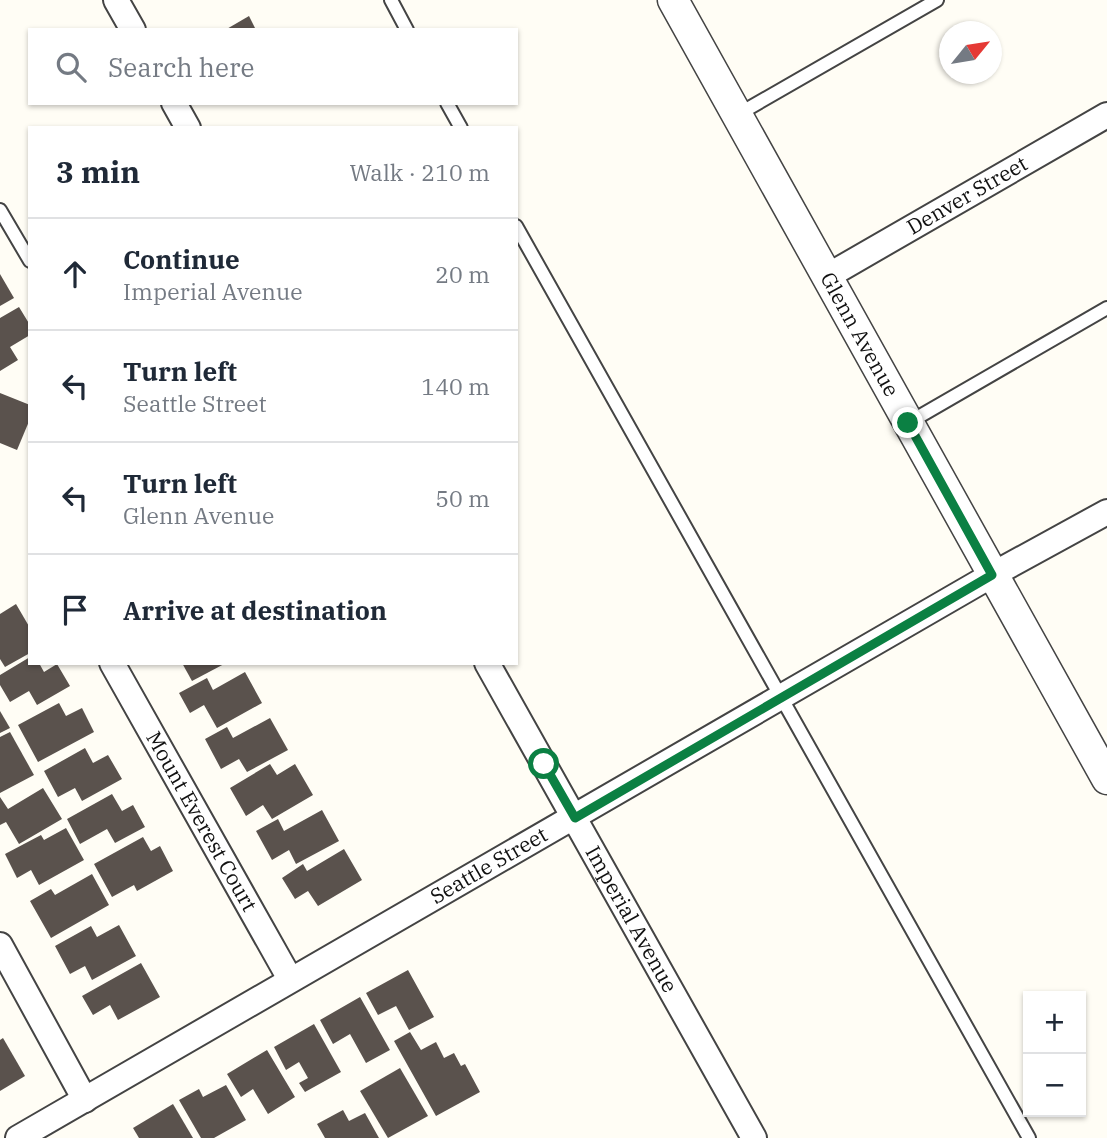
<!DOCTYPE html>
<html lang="en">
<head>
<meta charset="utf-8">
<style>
  :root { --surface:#fff; --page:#f2f2f3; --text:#1f2937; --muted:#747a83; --line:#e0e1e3 }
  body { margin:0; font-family:"IBM Plex Serif",serif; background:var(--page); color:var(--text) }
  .controls { position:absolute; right:21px; bottom:21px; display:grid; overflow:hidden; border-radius:0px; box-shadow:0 2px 5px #0004 }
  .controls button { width:63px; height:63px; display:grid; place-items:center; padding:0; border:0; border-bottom:2px solid var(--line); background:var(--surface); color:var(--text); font:35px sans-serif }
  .compass { position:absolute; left:939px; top:21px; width:63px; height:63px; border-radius:50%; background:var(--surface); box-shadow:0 2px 5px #0004; rotate:60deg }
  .stop { position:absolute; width:21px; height:21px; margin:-16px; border:5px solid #0b8043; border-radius:50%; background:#fff }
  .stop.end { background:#0b8043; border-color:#fff; box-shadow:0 2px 7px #0008 }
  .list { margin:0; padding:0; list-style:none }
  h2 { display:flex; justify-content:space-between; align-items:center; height:91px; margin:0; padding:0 28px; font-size:30px }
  h2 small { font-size:23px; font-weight:400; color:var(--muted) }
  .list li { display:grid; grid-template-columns:46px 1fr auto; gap:21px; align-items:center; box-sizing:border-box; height:112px; padding:0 28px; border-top:2px solid var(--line) }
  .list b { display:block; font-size:26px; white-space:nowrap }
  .list p { margin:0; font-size:23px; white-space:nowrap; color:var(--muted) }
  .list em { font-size:23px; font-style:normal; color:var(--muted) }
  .icon { flex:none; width:38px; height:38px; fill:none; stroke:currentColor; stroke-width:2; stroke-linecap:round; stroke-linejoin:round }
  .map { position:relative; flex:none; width:1107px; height:1138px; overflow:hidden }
  .search { position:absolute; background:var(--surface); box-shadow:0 2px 5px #0004; left:28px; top:28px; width:490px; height:77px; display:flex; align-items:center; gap:18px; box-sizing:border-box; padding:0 24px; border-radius:0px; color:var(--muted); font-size:26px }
  .panel { position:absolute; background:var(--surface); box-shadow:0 2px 5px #0004; left:28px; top:126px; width:490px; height:539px; border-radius:0px }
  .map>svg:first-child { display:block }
  .building { fill:#5a524d }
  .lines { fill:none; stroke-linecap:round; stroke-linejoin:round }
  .service-casing { stroke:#444; stroke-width:16 }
  .minor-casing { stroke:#444; stroke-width:28 }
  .tertiary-casing { stroke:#444; stroke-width:33 }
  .service { stroke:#fff; stroke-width:12 }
  .minor { stroke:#fff; stroke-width:24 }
  .tertiary { stroke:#fff; stroke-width:30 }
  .route { stroke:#0b8043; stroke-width:9 }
  .labels { text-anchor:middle; stroke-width:7; stroke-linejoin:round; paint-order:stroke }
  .street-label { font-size:21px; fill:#111; stroke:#fff }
</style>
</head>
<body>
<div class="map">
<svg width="1107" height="1138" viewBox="0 0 1107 1138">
  <rect width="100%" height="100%" fill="#fffdf5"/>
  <g class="building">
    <path d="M249,16L256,30H225Z"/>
    <path d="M0,274L14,298L0,306Z"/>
    <path d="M19,307L30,325V335L10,347L18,360L0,371V318Z"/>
    <path d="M0,393L30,405V419L17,450L0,443Z"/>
    <path d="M16,604L30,628V653L5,667L0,659V614Z"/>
    <path d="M30,657V663H39L44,672L57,664L70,686L37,705L29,691L10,702L0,685V675Z"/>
    <path d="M182,663H226L192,681Z"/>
    <path d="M245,672L262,703L217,728L204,705L190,713L179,693L207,678L213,690Z"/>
    <path d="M59,703L66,716L82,708L94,732L38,762L18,725Z"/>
    <path d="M0,711L10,728L0,733Z"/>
    <path d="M270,718L288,750L247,772L239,759L221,769L205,739L227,727L233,738Z"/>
    <path d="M10,732L34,775L0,793V737Z"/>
    <path d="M85,748L93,763L108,755L122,779L82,801L75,788L58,797L44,771Z"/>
    <path d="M270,764L277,775L295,764L313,795L272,819L263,805L246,816L230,788Z"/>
    <path d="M43,788L62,819L19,844L6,822L0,825V797L8,809Z"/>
    <path d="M112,794L122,811L133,805L145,827L115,843L107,829L80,844L67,819Z"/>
    <path d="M322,810L339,841L296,864L289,850L272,860L256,831L278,819L284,831Z"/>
    <path d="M66,828L84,860L39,885L31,870L17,878L5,854L41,835L44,840Z"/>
    <path d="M143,837L151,851L160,846L173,871L137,891L134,885L112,897L94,864Z"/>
    <path d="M344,849L362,880L318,906L308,891L295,899L282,878L303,864L307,871Z"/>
    <path d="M92,874L109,905L51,938L30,901L51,889L55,895Z"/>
    <path d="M119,925L136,956L92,980L85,966L70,974L55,946L91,926L97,937Z"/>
    <path d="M141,963L160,997L118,1020L110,1005L93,1015L82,996Z"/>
    <path d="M408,970L434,1017L409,1030L396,1006L378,1015L366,993Z"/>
    <path d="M360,997L390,1050L366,1063L350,1034L333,1044L320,1020Z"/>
    <path d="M314,1024L341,1072L305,1092L299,1083L308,1078L299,1062L286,1070L274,1047Z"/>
    <path d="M410,1032L421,1050L436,1042L444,1058L454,1053L461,1066L465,1064L480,1092L436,1116L394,1041Z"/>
    <path d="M3,1038L25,1076L0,1091V1040Z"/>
    <path d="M267,1050L295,1097L268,1114L253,1089L241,1097L227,1074Z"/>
    <path d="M400,1068L428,1116L388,1138L360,1091Z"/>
    <path d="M226,1085L246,1120L214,1138H201L179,1100L199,1089L203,1097Z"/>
    <path d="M173,1104L193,1138H139L133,1128Z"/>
    <path d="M343,1110L349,1121L365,1113L379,1138H325L317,1124Z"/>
  </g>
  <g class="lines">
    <g class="service-casing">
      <g id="service">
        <path d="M391,0L407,30"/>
        <path d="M447,103L461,128"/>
        <path d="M737,115L937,0"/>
        <path d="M0,210L30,261"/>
        <path d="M516,226L1029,1138"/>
        <path d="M908,423L1107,308"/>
      </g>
    </g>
    <g class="minor-casing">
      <g id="minor">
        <path d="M116,0L133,30"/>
        <path d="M174,103L188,128"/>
        <path id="s1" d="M826,277L1107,115"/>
        <path id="s2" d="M112,663L290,979"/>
        <path id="s3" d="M487,663L754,1138"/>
        <path d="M0,945L85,1100"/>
        <path id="s4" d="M18,1138L992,575L1107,512"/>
      </g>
    </g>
    <g class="tertiary-casing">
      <g id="tertiary">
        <path id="s5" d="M673,0L1107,779"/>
      </g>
    </g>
    <use href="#service" class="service"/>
    <use href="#minor" class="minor"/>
    <use href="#tertiary" class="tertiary"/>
  </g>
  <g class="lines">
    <path class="route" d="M544,764L575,818L992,575L908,423"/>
  </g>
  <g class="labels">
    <g class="street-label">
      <text dy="7" stroke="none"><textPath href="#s1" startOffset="163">Denver Street</textPath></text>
      <text dy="7" stroke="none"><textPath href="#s5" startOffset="383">Glenn Avenue</textPath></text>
      <text dy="7" stroke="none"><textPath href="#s2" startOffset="182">Mount Everest Court</textPath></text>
      <text dy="7" stroke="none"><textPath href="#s4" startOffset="544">Seattle Street</textPath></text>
      <text dy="7" stroke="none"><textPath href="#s3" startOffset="294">Imperial Avenue</textPath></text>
    </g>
  </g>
</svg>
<div class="controls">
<button>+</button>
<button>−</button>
</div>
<svg class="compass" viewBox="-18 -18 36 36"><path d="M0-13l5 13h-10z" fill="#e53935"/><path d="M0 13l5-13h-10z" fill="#747a83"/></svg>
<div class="stop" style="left:544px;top:764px"></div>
<div class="stop end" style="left:908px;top:423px"></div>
<div class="search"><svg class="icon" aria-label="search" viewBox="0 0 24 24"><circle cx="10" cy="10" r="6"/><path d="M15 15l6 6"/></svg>Search here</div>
<section class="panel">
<h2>3 min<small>Walk · 210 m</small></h2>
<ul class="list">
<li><svg class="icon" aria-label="ahead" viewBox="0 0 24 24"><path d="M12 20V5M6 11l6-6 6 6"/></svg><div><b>Continue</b><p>Imperial Avenue</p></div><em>20 m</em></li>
<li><svg class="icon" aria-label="left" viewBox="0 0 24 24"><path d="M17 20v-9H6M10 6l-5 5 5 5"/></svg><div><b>Turn left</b><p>Seattle Street</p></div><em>140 m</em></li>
<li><svg class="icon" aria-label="left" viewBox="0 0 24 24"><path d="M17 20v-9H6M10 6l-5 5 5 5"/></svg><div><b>Turn left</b><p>Glenn Avenue</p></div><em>50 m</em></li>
<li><svg class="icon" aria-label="arrive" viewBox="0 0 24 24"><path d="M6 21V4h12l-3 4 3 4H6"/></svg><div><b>Arrive at destination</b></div></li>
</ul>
</section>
</div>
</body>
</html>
